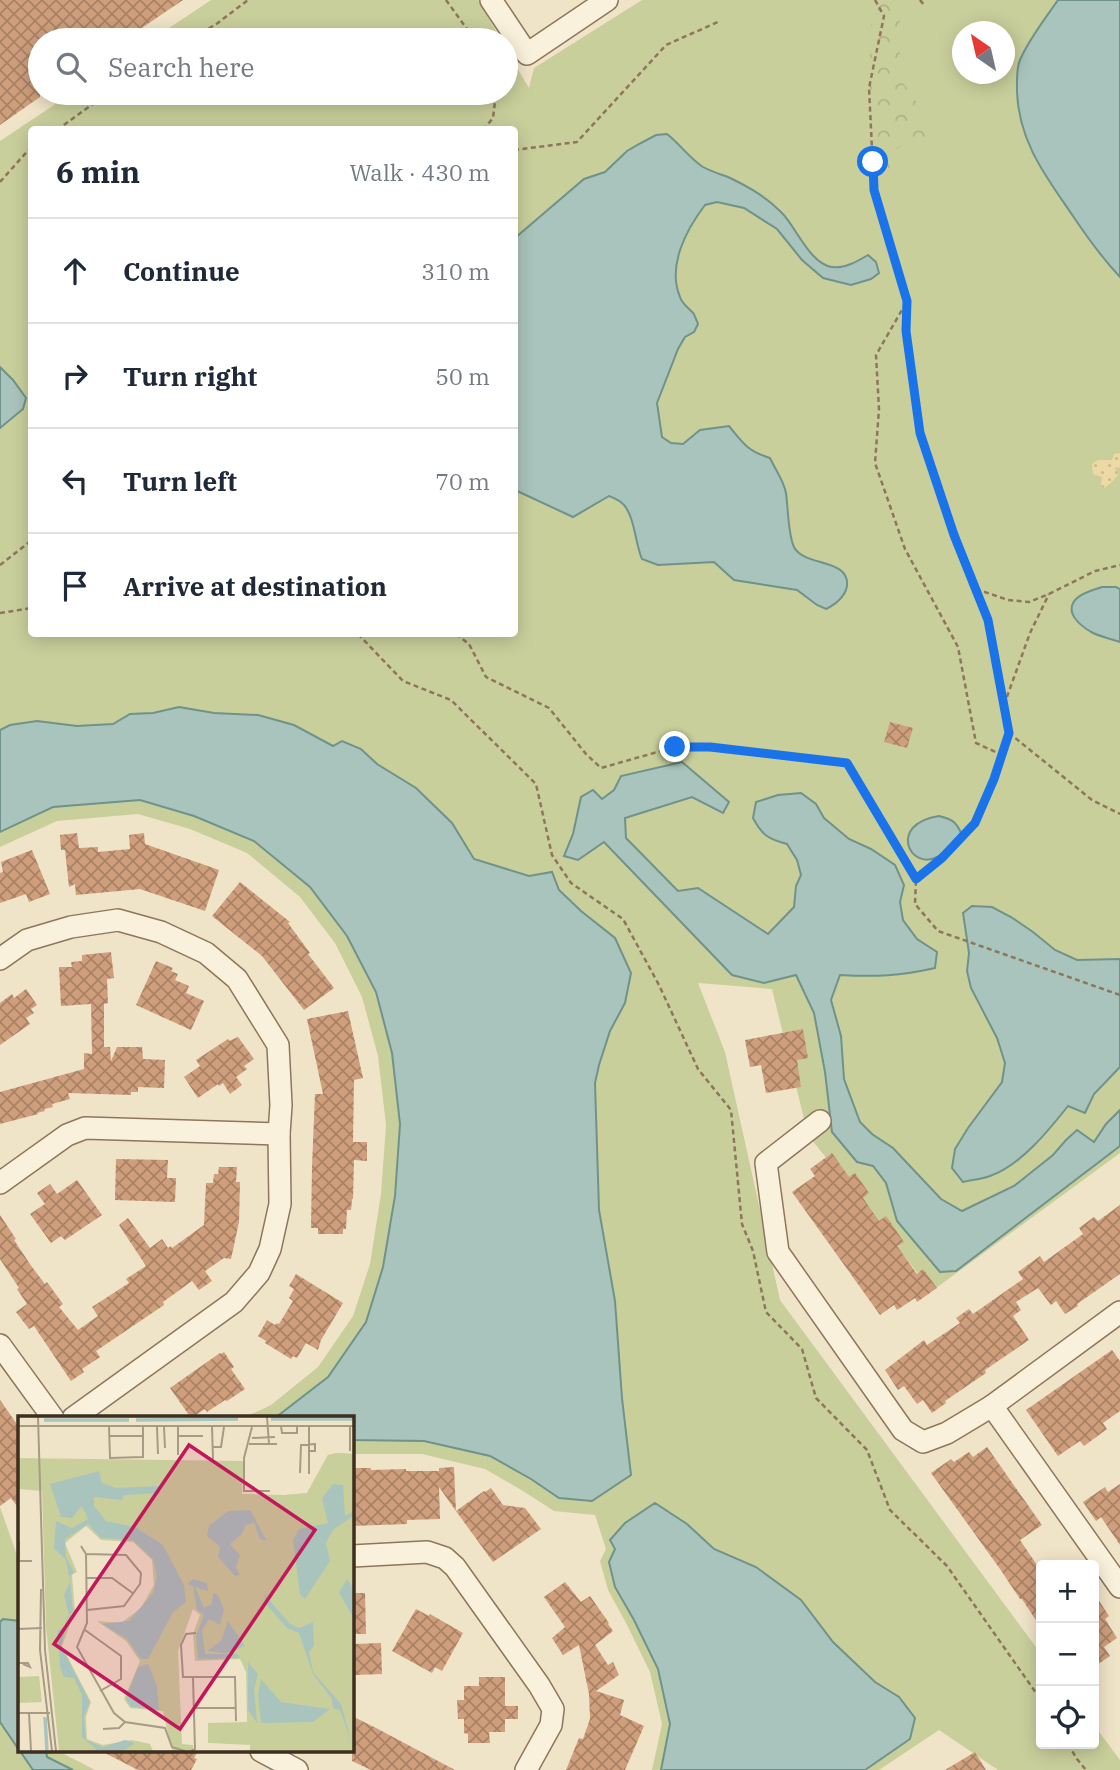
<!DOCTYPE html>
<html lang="en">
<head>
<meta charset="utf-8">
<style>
  :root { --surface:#fff; --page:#f6f6f7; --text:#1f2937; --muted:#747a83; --line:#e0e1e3 }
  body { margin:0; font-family:"IBM Plex Serif",serif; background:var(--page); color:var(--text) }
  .controls { position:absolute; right:21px; bottom:21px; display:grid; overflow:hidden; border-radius:7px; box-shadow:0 4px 18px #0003 }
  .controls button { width:63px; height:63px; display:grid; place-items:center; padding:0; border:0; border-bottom:2px solid var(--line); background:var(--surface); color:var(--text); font:35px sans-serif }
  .compass { position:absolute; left:952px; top:21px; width:63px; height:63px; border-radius:50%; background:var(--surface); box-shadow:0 4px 18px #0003; rotate:326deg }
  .stop { position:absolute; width:21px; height:21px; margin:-16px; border:5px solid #1a73e8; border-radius:50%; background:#fff }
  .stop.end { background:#1a73e8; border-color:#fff; box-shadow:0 2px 7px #0008 }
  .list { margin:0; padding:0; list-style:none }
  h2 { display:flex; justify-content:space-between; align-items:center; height:91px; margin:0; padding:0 28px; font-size:30px }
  h2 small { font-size:23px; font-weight:400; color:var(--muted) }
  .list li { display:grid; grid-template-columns:46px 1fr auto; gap:21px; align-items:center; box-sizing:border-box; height:105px; padding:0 28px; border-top:2px solid var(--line) }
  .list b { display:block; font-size:26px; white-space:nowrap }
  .list em { font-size:23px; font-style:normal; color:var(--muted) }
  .icon { flex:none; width:38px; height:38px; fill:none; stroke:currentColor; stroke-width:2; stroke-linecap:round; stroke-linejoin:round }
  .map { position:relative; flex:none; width:1120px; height:1770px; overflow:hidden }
  .search { position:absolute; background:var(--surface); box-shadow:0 4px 18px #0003; left:28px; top:28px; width:490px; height:77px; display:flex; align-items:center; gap:18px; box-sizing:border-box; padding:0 24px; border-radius:38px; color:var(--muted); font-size:26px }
  .panel { position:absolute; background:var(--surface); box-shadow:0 4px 18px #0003; left:28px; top:126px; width:490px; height:511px; border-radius:7px }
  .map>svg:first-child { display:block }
  .green { fill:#c9cf9b; fill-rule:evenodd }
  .forest { fill:url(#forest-crowns) }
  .sand { fill:url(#sand-dots) }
  .water { fill:#a9c4bc; stroke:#6f938a; stroke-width:2 }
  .building { fill:url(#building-cross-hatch) }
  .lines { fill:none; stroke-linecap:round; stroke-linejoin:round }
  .minor-casing { stroke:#8d765c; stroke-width:24 }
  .path { stroke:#8d765c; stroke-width:2.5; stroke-dasharray:5 3.5; stroke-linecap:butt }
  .minor { stroke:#faf1dc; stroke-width:21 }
  .route { stroke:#1a73e8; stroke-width:9 }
  .inset-river { fill:none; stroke:#a9c4bc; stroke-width:3.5 }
  .inset-road { fill:none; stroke:#a89b85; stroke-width:2 }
  .view { fill:#c2185b; fill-opacity:0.15; stroke:#c2185b; stroke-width:3.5 }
  .inset-edge { fill:none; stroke:#3d2e20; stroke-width:3.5 }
</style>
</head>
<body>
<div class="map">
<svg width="1120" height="1770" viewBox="0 0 1120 1770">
  <defs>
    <pattern id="forest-crowns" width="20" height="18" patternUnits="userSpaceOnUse" patternTransform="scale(1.75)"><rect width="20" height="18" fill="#c9cf9b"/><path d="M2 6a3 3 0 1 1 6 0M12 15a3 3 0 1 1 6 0" fill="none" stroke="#aeb285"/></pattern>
    <pattern id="sand-dots" width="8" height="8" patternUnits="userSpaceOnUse" patternTransform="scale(1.75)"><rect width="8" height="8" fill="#ecd9a5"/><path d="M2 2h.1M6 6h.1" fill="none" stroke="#cbbb8e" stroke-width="1.8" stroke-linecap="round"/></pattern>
    <pattern id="building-cross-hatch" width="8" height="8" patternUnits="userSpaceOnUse" patternTransform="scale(1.75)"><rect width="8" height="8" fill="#cf9f7d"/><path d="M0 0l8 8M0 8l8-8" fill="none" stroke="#a98266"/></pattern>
  </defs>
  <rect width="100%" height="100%" fill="#f0e4c8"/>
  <g class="green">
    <path d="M211,0H478L501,40H151Z"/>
    <path d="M642,0H1120V1153L932,1291L808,1135L772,989L698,983L725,1052L780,1300L1041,1654V1744H1094V1725L1120,1760V1770H998L939,1730L879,1770H652L662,1724L650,1672L626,1623L608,1590L600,1561L606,1549L595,1515L554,1511L523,1491L485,1469L422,1454H352V1418H243L271,1405L318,1367L353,1316L370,1264L381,1194L386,1125L378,1056L362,997L335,943L300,897L247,853L190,829L138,814L57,821L0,847V141L72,93H506V49L529,88L534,68ZM962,32H1004V74H962ZM32,130H514V634H32Z"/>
    <path d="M0,1507L19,1561V1751H58L95,1770H0Z"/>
  </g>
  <path class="forest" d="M865,0H893L901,25L899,77L921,109L926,139L917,150L903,145L891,152L896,174L890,192L881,188L868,107L872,11Z"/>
  <path class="sand" d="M1120,453V468L1116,467L1115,469L1119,472C1118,477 1108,486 1104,488L1101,486L1102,477L1093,474L1092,464L1098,460H1112L1114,454Z"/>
  <g class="water">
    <path d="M1058,0H1120V277C1104,260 1090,241 1077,222C1049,180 1019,145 1017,92C1017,81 1016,69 1020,60C1029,39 1045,19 1058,0Z"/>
    <path d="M667,134C680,144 689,158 703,167C710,171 720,174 728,177C749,187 765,196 782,213C796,227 810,264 832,267C844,269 858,261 868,255L876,262L879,273L871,279L851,285L823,278L802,260L777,229L744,208L717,202L705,205C686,230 667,266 680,297C682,304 689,308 694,314C694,315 698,323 698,324L694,332L685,337L678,349L657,403L662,437L671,443L683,444L700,430L729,426C743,443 747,451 770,458C775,469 784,481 786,493C788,506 788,535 794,547C804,567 850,558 847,586C845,597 836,604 826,609L817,605L797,590L734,580L714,562L658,565L642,559C635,543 635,518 624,505C620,500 614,498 609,496L573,517L515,490V238L584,179L605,172L627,151L641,143L656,135Z"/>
    <path d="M0,367L13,380L26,398L23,409L0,428Z"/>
    <path d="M1102,587H1116L1120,589V642C1111,639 1102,637 1093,633C1082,627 1063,613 1076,599C1083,592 1094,590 1102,587Z"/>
    <path d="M179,707L214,713L258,715L294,725L333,746L342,741L361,749L377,764L416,788L452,823L474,859L529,876L552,872L559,890L581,911L615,938L631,973L625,1003L610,1031L599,1065L595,1083L599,1210L615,1301L622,1398L631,1475L592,1501L559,1498L531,1479L490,1456L424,1441L352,1440V1418H275L328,1377L366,1322L383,1267L395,1196L400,1124L392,1053L376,992L347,936L310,887L254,841L194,816L140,800L53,807L0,832V730L10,725L37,721L77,726L113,724L130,714L153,713Z"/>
    <path d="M682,762L729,802L723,813L692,797L625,818L626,838L678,891L698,888L768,934L794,907L796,886L801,875L797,860L787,844C768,839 762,835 753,818L756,802L778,795L801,793L816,804L824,818L849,839L871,849L895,865L904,885L900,902L903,920L917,939L937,952L935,968C900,976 875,977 840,975L831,1000L841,1036L844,1079L860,1122L872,1134L893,1148L941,1199L962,1211L1014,1186L1053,1155L1066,1140L1077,1130L1094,1142L1106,1124L1120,1110V1146L956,1271L940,1272L897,1221L886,1183L873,1166L857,1162L832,1132L825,1072L814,1013L796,975L764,983L732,975L604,842L578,860L564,856L573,834L581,797L593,790L602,799L614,790L621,776Z"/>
    <path d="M939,816C951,819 956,821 961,833C954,841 946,852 937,857C910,871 887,824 939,816Z"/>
    <path d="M972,906L992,907L1011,917L1033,932L1055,950L1077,960L1120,959V1067L1094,1094L1085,1113L1068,1106C1049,1130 1020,1166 990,1176C982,1179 971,1180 963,1182L952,1168L955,1149L968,1128L1002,1082L1005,1063L997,1038L971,988L967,971L969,953L963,913Z"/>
    <path d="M655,1503L687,1524L714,1549L756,1567L801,1600L833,1642L875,1682L899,1697L915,1718L910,1739L865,1770H661L670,1724L658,1669L634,1620L615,1587L609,1562L615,1549L610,1540L625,1523Z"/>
    <path d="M3,1619L19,1621V1750L0,1722V1622Z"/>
    <path d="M20,1751H46L47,1757L73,1770H33Z"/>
  </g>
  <g class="building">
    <path d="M0,0H183L124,40H40V97L0,125Z"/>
    <path d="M890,722L913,728L907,748L884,742Z"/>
    <path d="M77,833L79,848L98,847V852L130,849L129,835L144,833L145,844L219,870L205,911L140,889L76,895L75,884L69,887L65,850H61L60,835Z"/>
    <path d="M32,850L50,894L29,902L26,894L0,903V873L3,872L1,862Z"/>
    <path d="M240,882L290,922L288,923L310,953L308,954L334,988L304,1010L262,956L212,916Z"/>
    <path d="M111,952L114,978L107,979L108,1003L104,1004V1047H110L111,1061L117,1047H142L143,1059L165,1060L164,1088L138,1087V1092H131V1095L68,1093L70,1099L52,1104L53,1107L44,1109L45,1111L37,1113L38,1114L0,1124V1092L84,1069V1053L92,1054L91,1004L61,1006L59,967H72L71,962L82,961V955Z"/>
    <path d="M156,961L173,968L171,971L178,974L175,980L189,986L186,993L204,1001L191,1030L136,1005Z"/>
    <path d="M26,989L37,1005L31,1009L34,1013L26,1018L30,1024L0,1045V1003L12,994L14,998Z"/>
    <path d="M348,1011L363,1078L354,1080L353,1142H367V1161L354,1160L353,1199H352L351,1210H347L346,1229H343V1234H318V1228H311L312,1167L315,1094H323L307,1019Z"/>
    <path d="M803,1029L808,1058L797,1060L801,1087L766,1093L761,1065L750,1067L745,1040Z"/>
    <path d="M238,1037L254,1059L244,1066L247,1069L236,1077L242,1085L230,1094L223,1083L219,1086L218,1084L198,1098L184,1077L200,1066L196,1060L228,1039L229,1041Z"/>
    <path d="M832,1153L849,1177L855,1173L869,1193L863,1198L879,1221L886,1216L904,1242L897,1246L917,1274L923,1269L937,1288L917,1302L915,1298L897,1310L894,1305L880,1315L792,1192L815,1176L810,1169Z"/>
    <path d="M116,1159L168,1160L167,1178H176L175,1202L115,1200Z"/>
    <path d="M219,1167H237L236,1182H240L239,1222L231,1259L224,1258L205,1271L212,1281L199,1290L192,1281L163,1302L164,1305L96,1351L100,1357L82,1369L84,1372L71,1381L34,1326L29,1329L16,1312L27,1304L17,1289L19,1288L0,1259V1215L16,1239L14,1240L32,1267L45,1284L47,1282L63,1304L59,1307L78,1330L98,1316L92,1307L129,1283L126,1279L146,1266L119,1225L128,1218L150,1248L162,1239L168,1248L171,1246L172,1248L204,1225L206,1183H213L214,1174H218Z"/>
    <path d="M77,1180L102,1215L65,1240L61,1236L51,1243L30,1214L45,1204L37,1193L50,1184L57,1194Z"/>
    <path d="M1120,1205V1274L1077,1304L1078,1306L1065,1314L1056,1301L1051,1305L1038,1288L1016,1302L1021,1310L1013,1316L1029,1340L985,1370L986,1373L945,1401L946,1403L932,1413L923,1400L917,1404L904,1386L898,1390L885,1370L924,1340L927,1345L960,1323L956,1318L969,1309L973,1314L1023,1279L1018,1272L1040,1256L1044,1262L1083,1234L1079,1228L1094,1217L1098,1221Z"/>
    <path d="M296,1274L343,1303L321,1340L318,1350L306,1343L297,1358L293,1356L291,1359L265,1343L266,1341L258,1336L267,1320L275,1325L277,1323L279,1324L293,1301L289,1298L294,1289L289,1286Z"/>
    <path d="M1112,1350L1120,1361V1411L1103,1423L1107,1429L1084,1446L1080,1441L1058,1456L1026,1410Z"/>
    <path d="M224,1352L234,1367L231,1369L245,1389L227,1401L225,1400L207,1412L205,1409L191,1418L170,1388L220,1353L221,1354Z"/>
    <path d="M0,1400L19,1427V1509L11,1498L0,1506Z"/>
    <path d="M987,1447L1042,1525L1020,1540L1041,1571V1628L1022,1599H1020L1000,1569L931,1473L951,1459L954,1462L969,1452L973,1457Z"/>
    <path d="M454,1467L456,1511L439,1487L440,1519L407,1520V1524L352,1526V1493H355L354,1468H371V1470L406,1469V1471H439V1468Z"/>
    <path d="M1120,1484V1545L1101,1517L1096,1521L1083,1502L1105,1487L1108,1492Z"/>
    <path d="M491,1488L503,1505L525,1508L541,1529L493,1562L456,1511L484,1491L485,1492Z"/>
    <path d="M565,1582L581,1602L590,1596L609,1623L608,1624L613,1631L595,1645L608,1665L613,1662L619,1675L596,1691L624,1700L620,1715L644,1726L625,1770H566L579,1738L583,1739L590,1719L589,1694L579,1645L563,1655L552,1638L565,1627L544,1597Z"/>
    <path d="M352,1593H365L366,1634H352Z"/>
    <path d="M1094,1593L1109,1616L1105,1619L1117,1638L1104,1647L1110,1656L1094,1667Z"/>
    <path d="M416,1609L429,1616L430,1614L463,1633L442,1671L435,1667L432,1673L392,1651Z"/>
    <path d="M381,1643L382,1674L355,1675V1644Z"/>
    <path d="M479,1677H505V1706H518V1719H505V1732H489L490,1743H468V1734L464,1733V1719H458L457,1700H464V1686H479Z"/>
    <path d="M352,1716L378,1729L455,1770H371L352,1761Z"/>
    <path d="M101,1751H198L194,1758L197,1759L191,1770H138Z"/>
    <path d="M975,1752L986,1770H945Z"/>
  </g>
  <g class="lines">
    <g class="minor-casing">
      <g id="minor">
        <path d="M491,0L527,54L607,0"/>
        <path d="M0,959L27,940L71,927L118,920L161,932L206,953L237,979L278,1045L281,1105L279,1134L280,1204L270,1249L259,1273L234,1302L73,1418"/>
        <path d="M820,1121L766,1163L778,1252L903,1430L923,1442L947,1433L992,1406L1120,1312"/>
        <path d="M0,1183L67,1135L85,1128L279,1134"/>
        <path d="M0,1345L53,1418"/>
        <path d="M992,1406L1120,1587"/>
        <path d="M352,1556L427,1552L445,1558L455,1567L539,1685L553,1709L551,1725L526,1770"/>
        <path d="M261,1751L297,1770"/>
      </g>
    </g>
    <g class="path">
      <path d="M446,0L475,40"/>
      <path d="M875,0L884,16L869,88L874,190L907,301L906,331L920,433L954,535L988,620L1009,733L1092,800L1120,814"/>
      <path d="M920,0L924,5"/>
      <path d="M186,40L215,25L248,0"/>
      <path d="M57,130L108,93"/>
      <path d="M483,130L493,118L496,93"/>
      <path d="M514,150L577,142L666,45L720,21"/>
      <path d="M0,182L32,146"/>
      <path d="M906,303L876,355L879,409L875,463L905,549L958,647L976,743L1002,755"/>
      <path d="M0,565L32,540"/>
      <path d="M976,589L1008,600L1029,602L1049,594L1095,571L1120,565"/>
      <path d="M0,613L32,608"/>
      <path d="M358,634L403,681L451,700L536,784L552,855L571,883L623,919L659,985L698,1069L731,1110L742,1224L753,1251L766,1312L802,1349L816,1398L867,1450L890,1510L947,1566L1041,1700"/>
      <path d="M456,634L469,644L486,677L549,708L586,754L601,768L675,747L710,748L847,763L916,879"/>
      <path d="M1004,705L1030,633L1049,594"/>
      <path d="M1009,734L994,779L975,823L942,857L916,879L915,904L938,931L1120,995"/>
      <path d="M1068,1744L1077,1759L1086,1770"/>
    </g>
    <use href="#minor" class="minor"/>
  </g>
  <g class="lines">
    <path class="route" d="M675,747H710L847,763L916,879L942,858L975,823L994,779L1009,733L988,620L954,535L920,433L906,331L907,301L874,190L873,162"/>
  </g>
  <g transform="translate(18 1416)">
    <rect width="336" height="336" fill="#f0e4c8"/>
    <path d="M319,37L336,38V335H232V329L190,327V307L229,306L228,256L222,243L177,245L175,218L182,199L175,193L160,235L164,328L175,329V335H154L145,295L112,292L106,283L122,245L108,225L79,205L103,207L123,192L136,169L134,144L115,126L83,124L68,110L47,127L59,156L54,159L57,195L44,230L73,286L68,301L69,323L85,329L114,324L132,328L135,335H41L28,211L24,75L0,73V42L226,45L224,78L267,79L289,77L310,39ZM21,260L24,286L0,287V261Z" fill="#c9cf9b"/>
    <path d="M319,37L336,38V52L327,44L310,54L295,80L275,89L264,115L256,118L268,96L267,79L289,77L310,39Z" fill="#c9cf9b"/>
    <path d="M81,55L84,67L98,72L143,70L142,77L106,79L104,84L76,81V90L88,105L117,111L145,129L166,169L168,186L155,196L130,243H123L109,223L84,208L111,205L135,177L139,161L135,143L115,124L83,122L70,108L47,123L48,141L56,156L52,160L55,195L47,207L51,198L46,179L52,166L48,144L36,132L38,105L54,112L70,103L64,90L54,102L43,101L32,68ZM315,68L325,69L327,100L336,95V99L315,114L308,127L312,145L287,183L282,179L275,124L281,113L310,107L304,82ZM232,94L249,125L242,123L236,106L227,110L224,118L212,128L222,139L218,151L222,159L217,160L200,141L202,131L189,120L191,110L210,95ZM175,163L189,167L190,175L177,171L186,192L194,188L195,177L200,179L206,194L202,209L191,203L184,214L187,238H219L222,242L180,243L178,220L186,199L179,194L175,170L169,168ZM329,163L336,173V203L321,176ZM246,178L272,208L281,212L295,206L296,230L291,236L295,256L323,288L334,328L322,294L315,292L314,283L295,258L281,217L269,212L248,188ZM210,205L227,230L208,237L189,235L203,225ZM48,211L43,230L72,286L66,301L68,324L85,331L107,324L117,327L105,335H80L64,321V279L56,262L46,261L42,251L40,214ZM230,246L240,258L236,273L239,307L230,294ZM130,248L139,270L141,294L113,291L108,283L120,251ZM243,263L263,286L312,293L295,306L243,307L240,278Z" fill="#a9c4bc"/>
    <path class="inset-river" d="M253,3H336M26,4H111M118,4L220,3M27,301L29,335"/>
    <path class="inset-road" d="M20,1L27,234L38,335M249,1L251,28M0,10H336M263,10L264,17H279V10M291,10V58M332,10V35M91,11L92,42L125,41V11M139,11L140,38M146,11L147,32M194,11L195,43M234,11L226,42V75H252M92,20H125M160,20H185M234,22L257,21M231,28H259M195,31H203L206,11M160,39V11M282,57L283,29L297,28V35H291M1,125V145H14M63,130L68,138L69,207L59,231L96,297L107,306L147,312L154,331L167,335M68,138L108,139L123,157L122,168L106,190L69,194M68,162H94L116,178M23,173L22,234L34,335M0,213L24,212M67,214L103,240V263L82,275M178,217L168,218L163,229L165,261H217L218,305M0,247H10L12,251L5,248M176,292H218M0,297H32M11,297L13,335M85,313L101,312L107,306M173,335L177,333L175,262"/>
    <path class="view" d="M171,29L297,114L162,313L36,228Z"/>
    <rect width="336" height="336" class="inset-edge"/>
  </g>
</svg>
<div class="controls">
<button>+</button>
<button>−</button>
<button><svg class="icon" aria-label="locate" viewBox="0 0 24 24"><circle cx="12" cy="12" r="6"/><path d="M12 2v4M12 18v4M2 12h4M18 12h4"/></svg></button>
</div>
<svg class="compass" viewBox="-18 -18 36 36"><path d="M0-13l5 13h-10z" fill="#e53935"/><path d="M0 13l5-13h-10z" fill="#747a83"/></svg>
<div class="stop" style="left:873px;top:162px"></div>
<div class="stop end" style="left:675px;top:747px"></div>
<div class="search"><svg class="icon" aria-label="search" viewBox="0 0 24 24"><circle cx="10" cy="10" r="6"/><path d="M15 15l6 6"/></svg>Search here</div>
<section class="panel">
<h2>6 min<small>Walk · 430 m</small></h2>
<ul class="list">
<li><svg class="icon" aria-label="ahead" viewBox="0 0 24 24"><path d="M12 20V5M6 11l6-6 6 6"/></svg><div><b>Continue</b></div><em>310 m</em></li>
<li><svg class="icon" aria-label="right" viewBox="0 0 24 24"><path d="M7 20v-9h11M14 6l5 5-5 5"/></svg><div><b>Turn right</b></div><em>50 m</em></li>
<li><svg class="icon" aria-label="left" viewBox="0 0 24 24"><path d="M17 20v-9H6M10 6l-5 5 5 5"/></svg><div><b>Turn left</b></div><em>70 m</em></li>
<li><svg class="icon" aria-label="arrive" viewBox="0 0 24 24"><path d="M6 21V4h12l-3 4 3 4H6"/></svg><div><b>Arrive at destination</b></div></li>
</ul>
</section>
</div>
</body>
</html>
